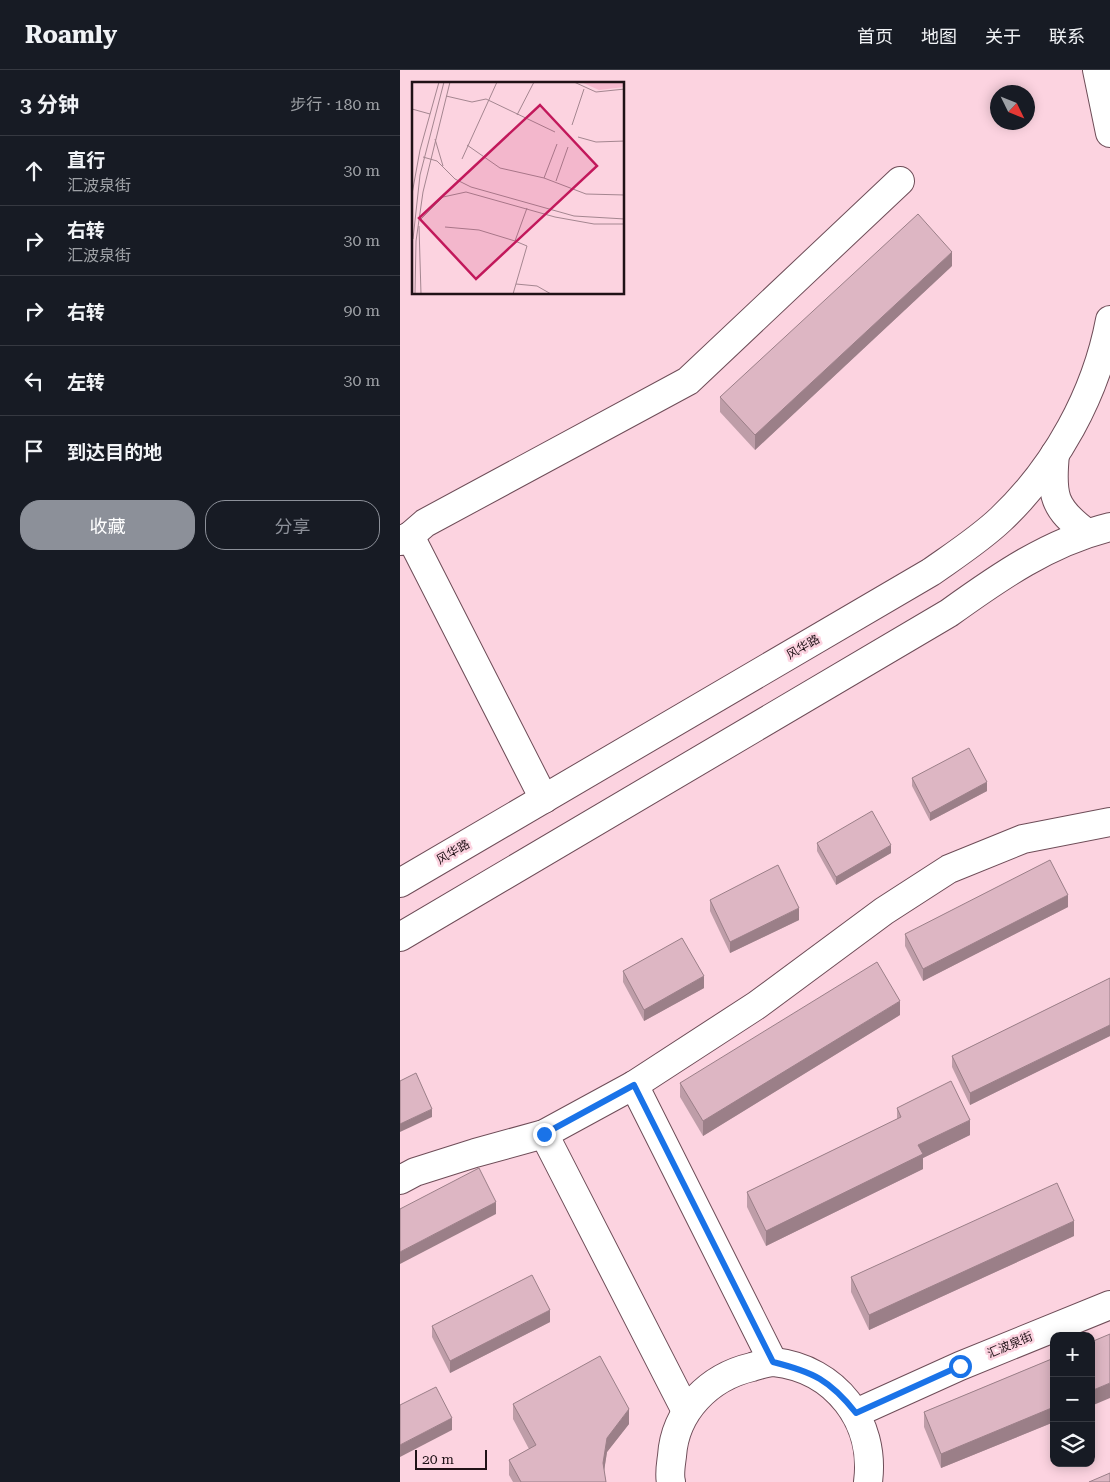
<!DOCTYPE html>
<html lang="zh">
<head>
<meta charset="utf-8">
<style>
  :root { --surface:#171b24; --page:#242831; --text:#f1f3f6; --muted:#9ea1a6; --line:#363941; --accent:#8c9099 }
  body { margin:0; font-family:"Roboto Serif","Noto Sans SC",serif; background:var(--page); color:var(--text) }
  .controls { position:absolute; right:15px; bottom:15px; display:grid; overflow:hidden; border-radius:10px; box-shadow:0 2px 12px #0003 }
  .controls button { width:45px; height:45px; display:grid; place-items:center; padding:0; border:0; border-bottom:1px solid var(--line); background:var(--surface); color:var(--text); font:25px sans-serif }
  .compass { position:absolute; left:590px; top:15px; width:45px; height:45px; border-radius:50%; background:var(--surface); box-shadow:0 2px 12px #0003; rotate:133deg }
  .scale { position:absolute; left:15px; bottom:12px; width:72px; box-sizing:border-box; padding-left:5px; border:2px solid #201217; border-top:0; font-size:14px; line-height:18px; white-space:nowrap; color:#201217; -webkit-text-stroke:4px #fcd3e0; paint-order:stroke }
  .stop { position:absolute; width:15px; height:15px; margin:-11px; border:4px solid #1a73e8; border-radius:50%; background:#fff }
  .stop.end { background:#1a73e8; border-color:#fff; box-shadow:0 1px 5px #0008 }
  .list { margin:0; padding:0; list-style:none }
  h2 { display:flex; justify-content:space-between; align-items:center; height:65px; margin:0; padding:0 20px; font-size:21px }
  h2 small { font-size:16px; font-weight:400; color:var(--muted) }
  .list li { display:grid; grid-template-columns:32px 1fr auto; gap:15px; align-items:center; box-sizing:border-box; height:70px; padding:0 20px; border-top:1px solid var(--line) }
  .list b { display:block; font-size:19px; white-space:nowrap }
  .list p { margin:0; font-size:16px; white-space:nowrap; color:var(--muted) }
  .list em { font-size:16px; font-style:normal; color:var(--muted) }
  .actions { display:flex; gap:10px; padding:15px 20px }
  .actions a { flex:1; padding:11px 0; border:1px solid var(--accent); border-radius:20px; text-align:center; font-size:18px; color:var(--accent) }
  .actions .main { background:var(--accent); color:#fff }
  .icon { flex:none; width:28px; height:28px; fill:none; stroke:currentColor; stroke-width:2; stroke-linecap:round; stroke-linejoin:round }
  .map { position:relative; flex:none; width:710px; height:1412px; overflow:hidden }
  header { display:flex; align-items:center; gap:30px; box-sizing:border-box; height:70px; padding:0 25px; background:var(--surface); border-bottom:1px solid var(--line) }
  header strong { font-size:24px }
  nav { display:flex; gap:28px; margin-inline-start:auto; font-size:18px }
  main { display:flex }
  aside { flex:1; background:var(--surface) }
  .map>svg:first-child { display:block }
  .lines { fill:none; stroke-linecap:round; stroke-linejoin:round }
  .minor-casing { stroke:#6e4d58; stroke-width:30 }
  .minor { stroke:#fff; stroke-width:28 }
  .wall { fill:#be9da8 }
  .shaded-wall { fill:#9b7f88 }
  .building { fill:#ddb6c3; stroke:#9b7f88 }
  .route { stroke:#1a73e8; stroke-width:6 }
  .labels { text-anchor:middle; stroke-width:5; stroke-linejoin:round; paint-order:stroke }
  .street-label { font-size:12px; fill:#201217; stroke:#fcd3e0 }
  .inset-road { fill:none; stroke:#a48690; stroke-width:1 }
  .view { fill:#c2185b; fill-opacity:0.15; stroke:#c2185b; stroke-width:2.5 }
  .inset-edge { fill:none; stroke:#201217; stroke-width:2.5 }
</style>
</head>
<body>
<header>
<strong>Roamly</strong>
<nav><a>首页</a><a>地图</a><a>关于</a><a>联系</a></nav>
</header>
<main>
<aside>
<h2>3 分钟<small>步行 · 180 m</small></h2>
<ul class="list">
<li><svg class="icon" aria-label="ahead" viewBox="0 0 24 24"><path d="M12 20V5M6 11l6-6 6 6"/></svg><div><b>直行</b><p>汇波泉街</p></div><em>30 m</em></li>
<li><svg class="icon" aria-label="right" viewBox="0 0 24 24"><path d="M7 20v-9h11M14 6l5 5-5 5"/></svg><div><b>右转</b><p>汇波泉街</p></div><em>30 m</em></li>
<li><svg class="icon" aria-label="right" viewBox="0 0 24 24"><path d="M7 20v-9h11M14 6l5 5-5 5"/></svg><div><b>右转</b></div><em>90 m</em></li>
<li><svg class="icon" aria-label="left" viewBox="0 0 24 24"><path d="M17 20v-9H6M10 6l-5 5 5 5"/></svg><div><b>左转</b></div><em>30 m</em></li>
<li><svg class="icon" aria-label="arrive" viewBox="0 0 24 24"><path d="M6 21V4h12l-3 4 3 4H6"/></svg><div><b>到达目的地</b></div></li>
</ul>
<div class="actions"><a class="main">收藏</a><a>分享</a></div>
</aside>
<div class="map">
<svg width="710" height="1412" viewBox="0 0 710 1412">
  <rect width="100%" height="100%" fill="#fcd3e0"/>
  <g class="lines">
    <g class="minor-casing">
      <g id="minor">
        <path d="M697,0L710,63"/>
        <path d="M655,384C651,425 653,438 687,463"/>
        <path d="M10,466L25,453L288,311L500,111"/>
        <path d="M0,471L10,466L144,729"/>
        <path d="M0,813L531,502C555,485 580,469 601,449C656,397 696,324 710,250"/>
        <path d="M0,867L549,543C599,507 649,472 710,457"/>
        <path d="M234,1015L373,1292"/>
        <path d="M144,1064L286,1341"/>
        <path d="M0,1110L15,1102L75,1083L144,1064L234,1015L357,935L484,841L549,799L623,769L710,752"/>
        <path d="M456,1343L560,1296L710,1235"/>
        <path d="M271,1412C269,1404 271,1394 272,1386C275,1341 309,1307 352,1297C359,1295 367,1292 374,1292C436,1299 476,1352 468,1412"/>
      </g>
    </g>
    <use href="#minor" class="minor"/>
  </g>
  <g class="wall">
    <path d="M552,196L355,380L320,342V327Z"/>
    <path d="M512,708L587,721L530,751L512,716Z"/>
    <path d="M417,773L491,783L436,815L417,781Z"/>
    <path d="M310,830L399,850L330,883L310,841Z"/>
    <path d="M668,837L523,911L505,876V864Z"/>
    <path d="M223,901L304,918L244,951L223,912Z"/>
    <path d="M710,908V966L570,1035L552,997V986Z"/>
    <path d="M500,945L303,1066L280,1027V1013Z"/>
    <path d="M497,1038L570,1065L523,1088V1099L366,1176L347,1137V1122L497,1049Z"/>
    <path d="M674,1166L469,1260L451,1222V1207Z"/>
    <path d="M150,1252L50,1303L32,1267V1256Z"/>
    <path d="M654,1288V1352L541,1398L524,1357V1342Z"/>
    <path d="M113,1334L229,1354L207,1382L204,1400L206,1412H113L109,1405V1390L129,1379L113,1349Z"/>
  </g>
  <g class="shaded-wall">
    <path d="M552,182V196L355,380V365Z"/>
    <path d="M587,712V721L530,751V743Z"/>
    <path d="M491,775V783L436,815V807Z"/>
    <path d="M668,825V837L523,911V899Z"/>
    <path d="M399,838V850L330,883V872Z"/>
    <path d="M304,906V918L244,951V940Z"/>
    <path d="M500,931V945L303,1066V1051Z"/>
    <path d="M710,955V966L570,1035V1023Z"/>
    <path d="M32,1039V1047L0,1062V1054Z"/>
    <path d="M570,1050V1065L523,1088V1099L366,1176V1161L518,1075Z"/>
    <path d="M96,1132V1144L0,1194V1182Z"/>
    <path d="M674,1151V1166L469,1260V1245Z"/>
    <path d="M150,1240V1252L50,1303V1291Z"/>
    <path d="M710,1313V1328L691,1336V1321Z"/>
    <path d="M654,1337V1352L541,1398V1384Z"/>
    <path d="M229,1339V1354L207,1382L203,1408V1393L207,1368Z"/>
    <path d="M52,1348V1360L0,1387V1375Z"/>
  </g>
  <g class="building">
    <path d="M518,144L552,182L355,365L320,327Z"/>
    <path d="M569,678L587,712L530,743L512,708Z"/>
    <path d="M472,741L491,775L436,807L417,773Z"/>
    <path d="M650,790L668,825L523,899L505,864Z"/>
    <path d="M378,795L399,838L330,872L310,830Z"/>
    <path d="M282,868L304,906L244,940L223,901Z"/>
    <path d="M477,892L500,931L303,1051L280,1013Z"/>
    <path d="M710,908V955L570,1023L552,986Z"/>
    <path d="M16,1003L32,1039L0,1054V1011Z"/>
    <path d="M551,1011L570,1050L518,1075L523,1084L366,1161L347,1122L501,1047L497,1038Z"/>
    <path d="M79,1098L96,1132L0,1182V1139Z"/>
    <path d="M657,1113L674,1151L469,1245L451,1207Z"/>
    <path d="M132,1205L150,1240L50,1291L32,1256Z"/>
    <path d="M710,1264V1313L691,1321V1272Z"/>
    <path d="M200,1286L229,1339L207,1368L203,1393L206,1412H121L109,1390L136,1375L113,1334Z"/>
    <path d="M654,1288V1337L541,1384L524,1342Z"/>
    <path d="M36,1317L52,1348L0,1375V1335Z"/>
    <path d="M710,1403V1412H689Z"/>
  </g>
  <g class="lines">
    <path class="route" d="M144,1064L234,1015L373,1292C413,1302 430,1310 456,1343L560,1296"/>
  </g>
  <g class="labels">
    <g class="street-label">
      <text transform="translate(403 577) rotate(-30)" y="4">风华路</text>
      <text transform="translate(53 782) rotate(-30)" y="4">风华路</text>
      <text transform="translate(610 1275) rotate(-23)" y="4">汇波泉街</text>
    </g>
  </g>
  <g transform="translate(12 12)">
    <rect width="212" height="212" fill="#fcd3e0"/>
    <path d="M169,0H212V5L187,8Z" fill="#f7b9ce"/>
    <path class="inset-road" d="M162,0L184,10L213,7M34,14L60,20L74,17L143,50M0,27L18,32M105,33L122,0M160,43L172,7M166,55L184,60L213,59M23,57L31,84M55,63L88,86L132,96L174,112L213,113M11,75L25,79L43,97L59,105L162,134L213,137M50,77L85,0M132,96L145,62M144,99L156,65M0,112L8,68L27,0M8,138L31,115L54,110L143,135L182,142H213M7,144L9,212M33,145L67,148L103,159M1,157L8,93L32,0M104,202L125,204L139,212M3,212L4,159L11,110L38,0M101,212L115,164L103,159L115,126"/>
    <path class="view" d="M128,23L185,84L64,197L7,136Z"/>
    <rect width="212" height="212" class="inset-edge"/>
  </g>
</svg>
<div class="controls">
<button>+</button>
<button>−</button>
<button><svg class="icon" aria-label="layers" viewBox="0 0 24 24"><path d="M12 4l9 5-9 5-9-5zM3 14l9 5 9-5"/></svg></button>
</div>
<svg class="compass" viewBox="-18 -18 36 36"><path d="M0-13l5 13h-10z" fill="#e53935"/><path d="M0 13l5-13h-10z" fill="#9ea1a6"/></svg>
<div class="scale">20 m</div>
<div class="stop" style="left:560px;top:1296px"></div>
<div class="stop end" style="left:144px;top:1064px"></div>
</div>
</main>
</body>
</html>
